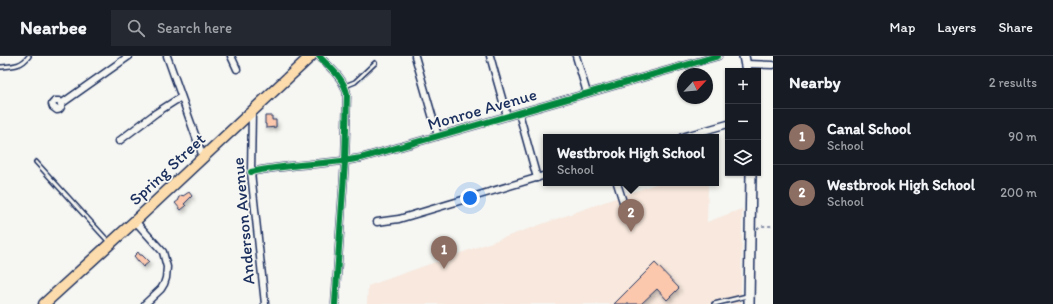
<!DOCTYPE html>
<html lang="en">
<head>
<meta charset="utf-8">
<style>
  :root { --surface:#171b24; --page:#242831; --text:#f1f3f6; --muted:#9ea1a6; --line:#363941; --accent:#db2777 }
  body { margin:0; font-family:Itim,sans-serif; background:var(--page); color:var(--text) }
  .controls { position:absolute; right:12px; top:12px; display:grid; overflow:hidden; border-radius:0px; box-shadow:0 1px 3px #0004 }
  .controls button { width:36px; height:36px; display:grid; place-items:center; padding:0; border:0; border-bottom:1px solid var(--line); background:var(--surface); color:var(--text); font:20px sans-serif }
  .compass { position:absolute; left:677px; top:12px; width:36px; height:36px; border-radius:50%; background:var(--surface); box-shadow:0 1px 3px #0004; rotate:64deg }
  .you { position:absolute; left:470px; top:142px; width:14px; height:14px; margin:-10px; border:3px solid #fff; border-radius:50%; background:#1a73e8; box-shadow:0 0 0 6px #1a73e833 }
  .badge { display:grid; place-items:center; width:26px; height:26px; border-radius:50%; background:var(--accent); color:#fff; font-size:13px; font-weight:700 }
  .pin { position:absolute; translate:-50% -33px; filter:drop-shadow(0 1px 2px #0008) }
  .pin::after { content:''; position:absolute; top:21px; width:14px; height:12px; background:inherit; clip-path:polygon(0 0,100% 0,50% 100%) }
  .popup { position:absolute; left:543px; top:78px; width:176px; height:52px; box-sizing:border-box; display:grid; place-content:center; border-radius:0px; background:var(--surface); filter:drop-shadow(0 1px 3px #0005); font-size:13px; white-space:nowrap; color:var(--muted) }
  .popup b { font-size:15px; color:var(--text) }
  .popup::after { content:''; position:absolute; left:50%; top:100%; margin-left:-8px; border:8px solid transparent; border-top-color:var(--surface) }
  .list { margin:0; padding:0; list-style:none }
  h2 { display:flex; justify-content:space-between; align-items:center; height:52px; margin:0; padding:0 16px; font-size:17px }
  h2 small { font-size:13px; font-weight:400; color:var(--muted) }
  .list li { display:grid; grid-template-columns:26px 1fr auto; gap:12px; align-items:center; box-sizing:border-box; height:56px; padding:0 16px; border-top:1px solid var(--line) }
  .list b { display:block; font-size:15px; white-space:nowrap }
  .list p { margin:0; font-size:13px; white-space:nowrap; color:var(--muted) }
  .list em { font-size:13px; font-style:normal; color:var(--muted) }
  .icon { flex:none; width:22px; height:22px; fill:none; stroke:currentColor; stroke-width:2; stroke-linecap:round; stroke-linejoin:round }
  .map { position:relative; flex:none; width:773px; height:248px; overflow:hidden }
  header { display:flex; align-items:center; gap:24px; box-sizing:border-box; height:56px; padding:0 20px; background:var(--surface); border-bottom:1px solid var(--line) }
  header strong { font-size:19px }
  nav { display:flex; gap:22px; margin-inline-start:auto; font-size:14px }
  .search { width:280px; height:36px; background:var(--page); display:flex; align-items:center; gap:10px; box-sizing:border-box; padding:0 14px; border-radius:0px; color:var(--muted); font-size:15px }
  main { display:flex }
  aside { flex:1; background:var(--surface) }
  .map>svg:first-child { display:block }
  .built { fill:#f8e8dd }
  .building { fill:#fcc8ad; stroke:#1b2f5e; filter:url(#shadow) }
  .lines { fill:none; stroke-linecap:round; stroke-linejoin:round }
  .lane-casing { stroke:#1b2f5e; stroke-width:6 }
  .street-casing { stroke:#1b2f5e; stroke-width:9 }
  .secondary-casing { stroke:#1b2f5e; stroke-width:12 }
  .primary-casing { stroke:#1b2f5e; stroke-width:13 }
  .path { stroke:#1b2f5e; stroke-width:1; stroke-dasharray:3 3; stroke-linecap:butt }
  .lane { stroke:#f6f6f2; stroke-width:3 }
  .street { stroke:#f6f6f2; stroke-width:6 }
  .secondary { stroke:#f6f6f2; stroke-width:9 }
  .primary { stroke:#fcdcac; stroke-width:10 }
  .cycleway-casing { stroke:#f6f6f2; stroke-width:8 }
  .cycleway { stroke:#00873e; stroke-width:6 }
  .labels { text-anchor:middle; stroke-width:3.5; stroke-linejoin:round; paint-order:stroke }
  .street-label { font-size:17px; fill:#1b2f5e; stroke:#f6f6f2 }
</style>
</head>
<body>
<header>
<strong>Nearbee</strong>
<div class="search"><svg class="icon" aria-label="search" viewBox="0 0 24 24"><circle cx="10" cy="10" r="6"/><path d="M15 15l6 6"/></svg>Search here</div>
<nav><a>Map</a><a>Layers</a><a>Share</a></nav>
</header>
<main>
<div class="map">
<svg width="773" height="248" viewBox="0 0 773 248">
  <defs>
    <filter id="shadow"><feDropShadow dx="2" dy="3" stdDeviation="2" flood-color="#0004"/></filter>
  </defs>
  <rect width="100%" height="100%" fill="#f6f6f2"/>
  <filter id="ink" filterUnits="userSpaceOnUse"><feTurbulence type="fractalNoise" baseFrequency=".025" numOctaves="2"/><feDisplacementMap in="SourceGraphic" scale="8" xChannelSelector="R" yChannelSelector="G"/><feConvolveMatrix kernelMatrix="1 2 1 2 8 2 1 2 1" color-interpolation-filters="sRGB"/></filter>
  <g filter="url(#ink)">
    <path class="built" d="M658,127H708L707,166L742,153L741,248H367L368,230Z"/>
    <g class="building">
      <path d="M265,60H272V64H276V71L266,72V68H265Z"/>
      <path d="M189,136L192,140L184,148L186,150L181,154L175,147L179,144L178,142L182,139L183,140Z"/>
      <path d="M138,196L140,199H142L149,206L143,211L134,200Z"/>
      <path d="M655,207L679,232L667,244L657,233L641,248H614Z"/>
    </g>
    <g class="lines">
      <g class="lane-casing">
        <g id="lane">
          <path d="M0,11C12,10 21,11 29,0"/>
          <path d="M345,30L355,26L375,7"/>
          <path d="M36,106L109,186"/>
          <path d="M714,248L747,240"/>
        </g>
      </g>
      <g class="street-casing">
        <g id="street">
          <path d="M167,0L203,101"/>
          <path d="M231,0L237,13"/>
          <path d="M319,0C330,12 344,22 347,38L345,105L335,248"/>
          <path d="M415,0L438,80"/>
          <path d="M490,0L507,60"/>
          <path d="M576,0L587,37"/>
          <path d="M746,8L773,9"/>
          <path d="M61,48L59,45H55L52,48L53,51L57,54C60,54 62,51 61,48L129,0"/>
          <path d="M252,55L251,116L265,248"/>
          <path d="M519,57L537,122"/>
          <path d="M682,81L728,68"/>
          <path d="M119,85L156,57L181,41"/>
          <path d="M251,116C287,108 325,109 361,102L718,0"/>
          <path d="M617,127L624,149"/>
          <path d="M135,165L163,196L167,211L166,222L164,228L161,233L145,248"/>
          <path d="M377,166L399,163L546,119"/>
        </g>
      </g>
      <g class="secondary-casing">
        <g id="secondary">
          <path d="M744,0L747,15"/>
          <path d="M749,248L751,117"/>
        </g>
      </g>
      <g class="primary-casing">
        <path id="primary" d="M44,248L135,165L311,0"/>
      </g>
      <path class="path" d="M757,173L762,170H773"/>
      <use href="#lane" class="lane"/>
      <use href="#street" class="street"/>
      <use href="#secondary" class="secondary"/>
      <use href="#primary" class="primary"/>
      <g class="cycleway-casing">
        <g id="cycleway">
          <path d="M319,0C330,12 344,22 347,38L345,105L335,248"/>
          <path d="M251,116C287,108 325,109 361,102L718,0"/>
        </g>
      </g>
      <use href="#cycleway" class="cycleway"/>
    </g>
  </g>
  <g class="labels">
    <g class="street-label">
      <text transform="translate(482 53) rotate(-16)" y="6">Monroe Avenue</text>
      <text transform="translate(167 113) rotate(-43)" y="6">Spring Street</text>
      <text transform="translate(243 165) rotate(-95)" y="6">Anderson Avenue</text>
    </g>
  </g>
</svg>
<div class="controls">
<button>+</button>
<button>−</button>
<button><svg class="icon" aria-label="layers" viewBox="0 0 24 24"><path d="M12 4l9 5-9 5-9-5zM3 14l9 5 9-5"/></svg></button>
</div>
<svg class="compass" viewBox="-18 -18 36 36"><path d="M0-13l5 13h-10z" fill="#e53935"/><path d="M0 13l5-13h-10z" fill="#9ea1a6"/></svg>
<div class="you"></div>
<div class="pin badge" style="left:444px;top:213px;background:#8d6e63">1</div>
<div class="pin badge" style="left:631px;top:176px;background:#8d6e63">2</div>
<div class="popup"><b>Westbrook High School</b>School</div>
</div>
<aside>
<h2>Nearby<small>2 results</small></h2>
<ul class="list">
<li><span class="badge" style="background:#8d6e63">1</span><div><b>Canal School</b><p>School</p></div><em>90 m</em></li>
<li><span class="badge" style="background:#8d6e63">2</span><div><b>Westbrook High School</b><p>School</p></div><em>200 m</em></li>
</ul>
</aside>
</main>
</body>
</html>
